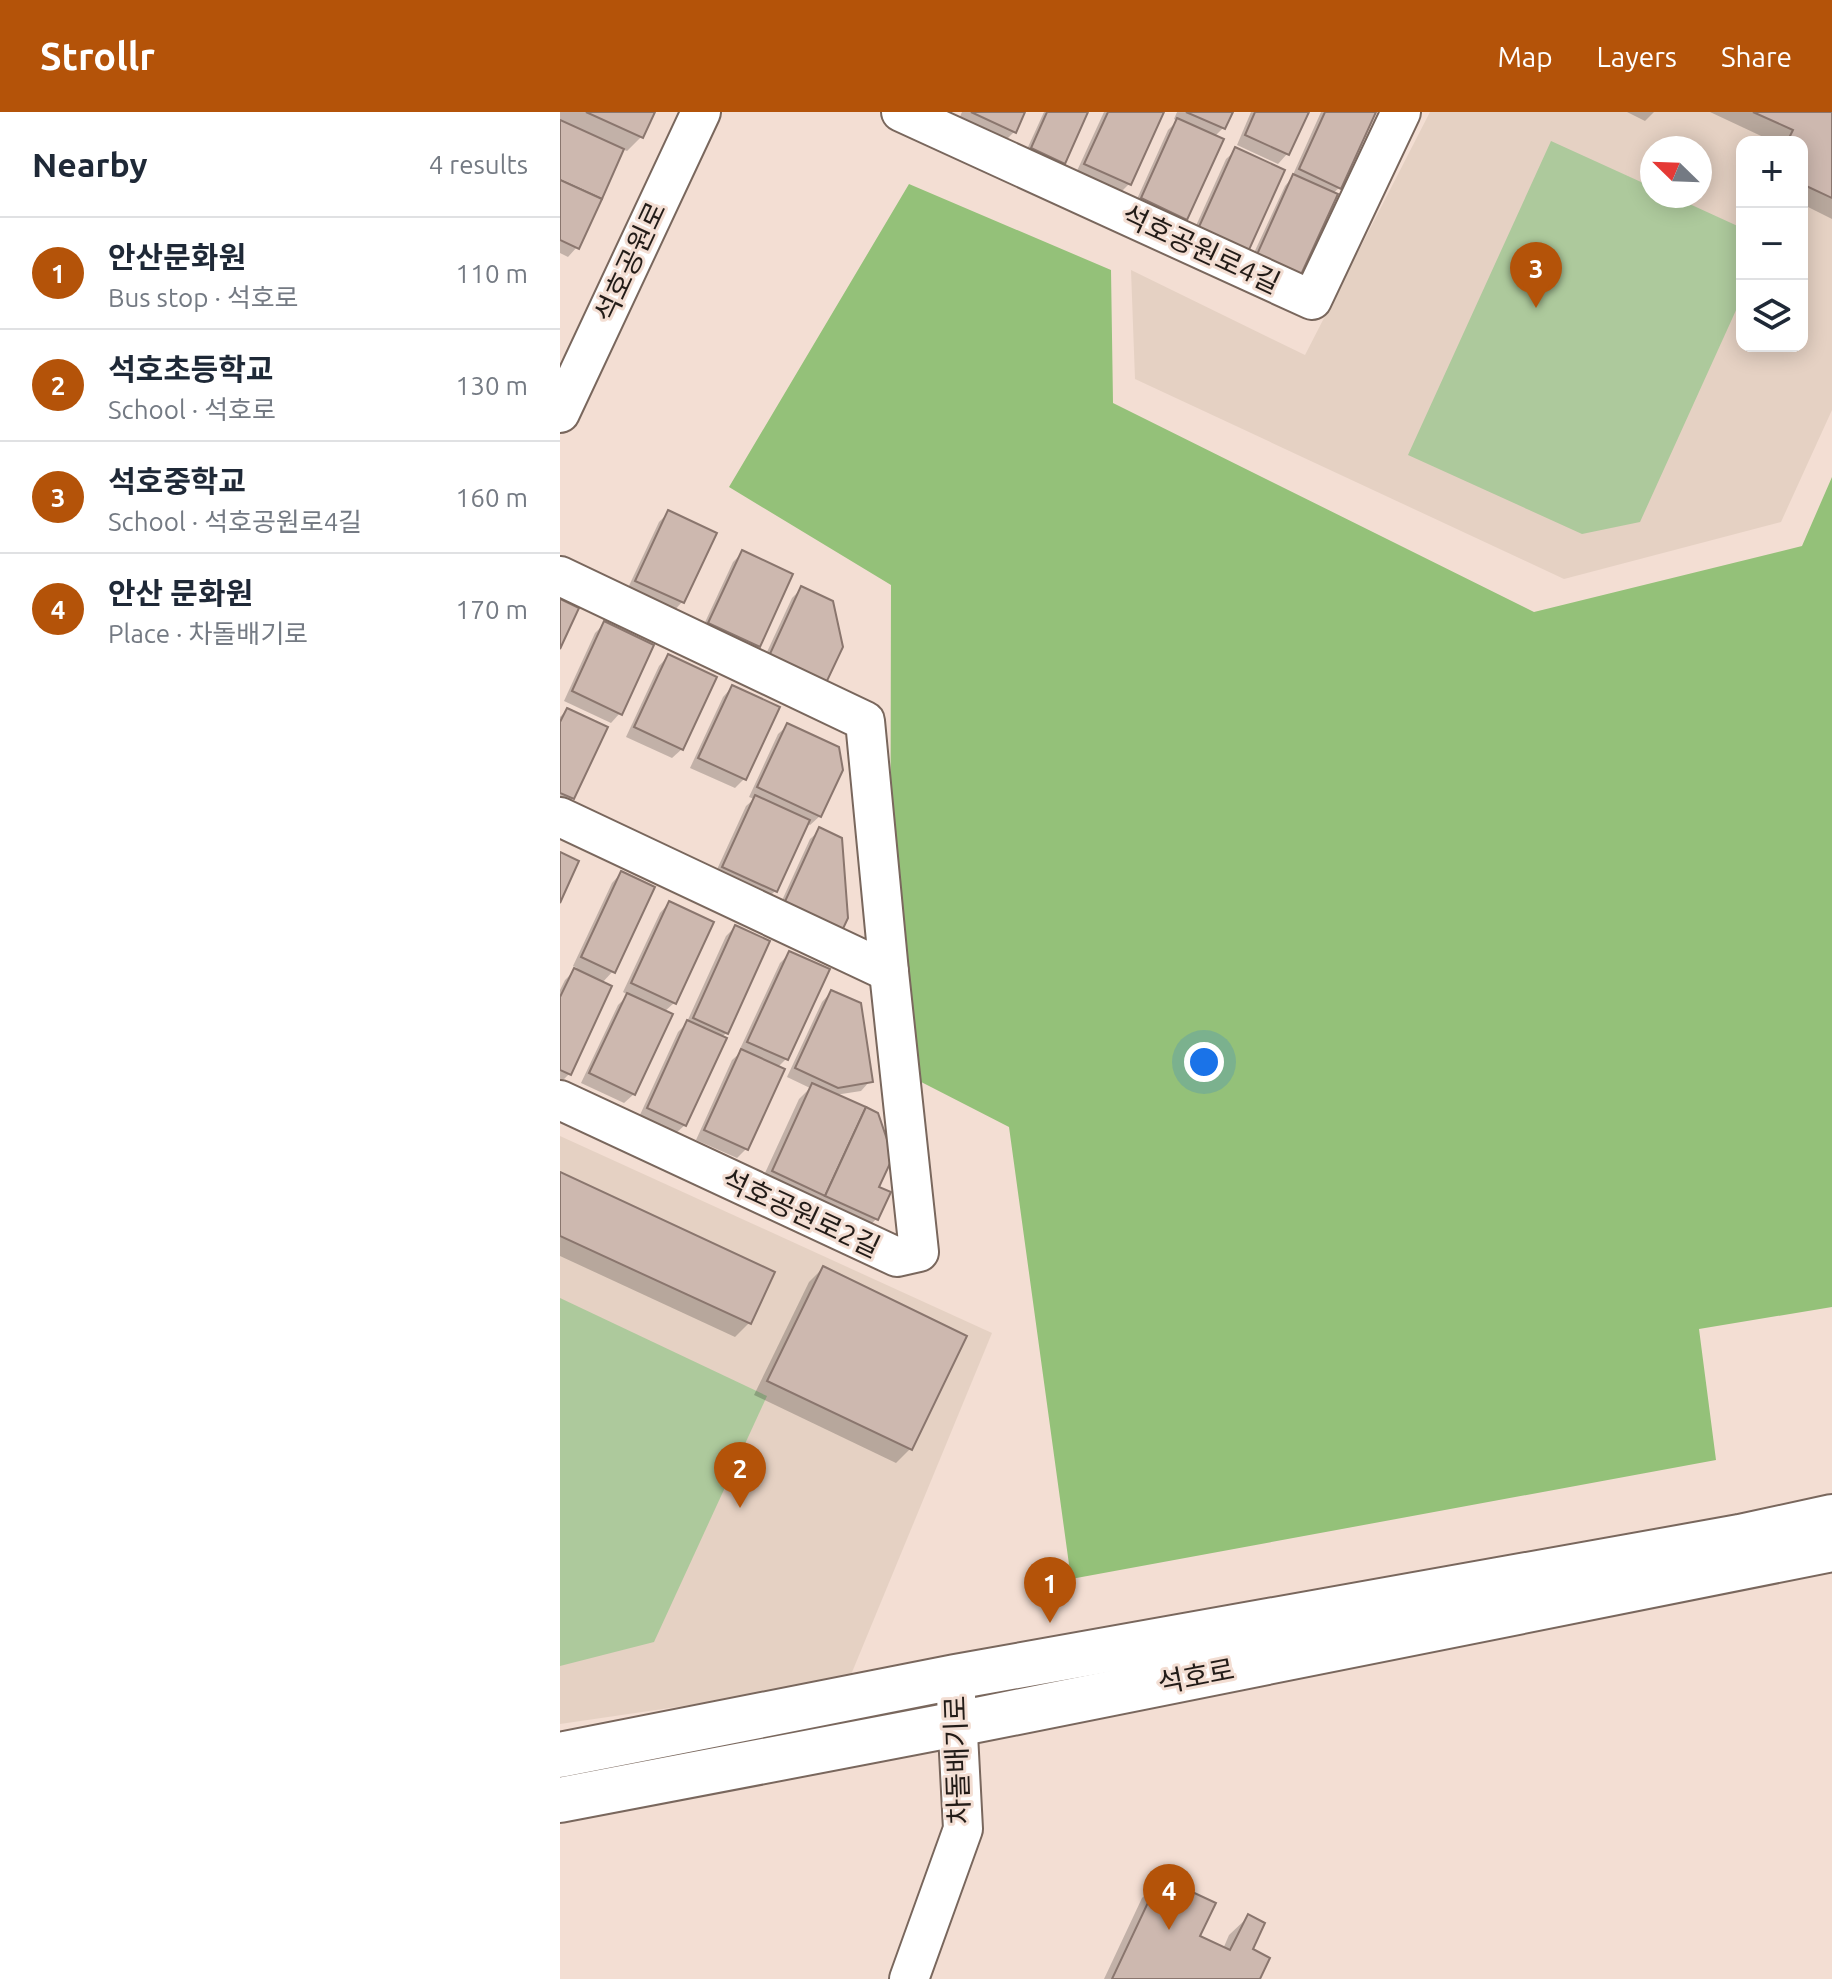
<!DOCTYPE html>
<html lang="en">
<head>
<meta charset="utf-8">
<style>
  :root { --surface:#fff; --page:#f6f6f7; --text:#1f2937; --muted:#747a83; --line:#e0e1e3; --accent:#b45309 }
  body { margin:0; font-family:Ubuntu,"Noto Sans KR",sans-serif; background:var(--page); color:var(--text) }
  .controls { position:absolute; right:24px; top:24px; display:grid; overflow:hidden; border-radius:16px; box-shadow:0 4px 20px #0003 }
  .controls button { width:72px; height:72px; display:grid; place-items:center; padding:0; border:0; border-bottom:2px solid var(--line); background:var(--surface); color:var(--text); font:40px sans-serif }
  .compass { position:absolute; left:1080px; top:24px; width:72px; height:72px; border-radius:50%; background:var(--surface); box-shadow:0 4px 20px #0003; rotate:293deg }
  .you { position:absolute; left:644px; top:950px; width:28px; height:28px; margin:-20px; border:6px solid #fff; border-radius:50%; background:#1a73e8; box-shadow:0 0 0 12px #1a73e833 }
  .badge { display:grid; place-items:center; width:52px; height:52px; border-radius:50%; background:var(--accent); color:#fff; font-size:26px; font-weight:700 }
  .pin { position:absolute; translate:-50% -66px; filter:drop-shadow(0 2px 4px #0008) }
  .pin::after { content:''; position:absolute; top:42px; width:28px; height:24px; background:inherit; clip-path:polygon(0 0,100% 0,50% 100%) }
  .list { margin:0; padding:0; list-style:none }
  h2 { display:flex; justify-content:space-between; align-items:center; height:104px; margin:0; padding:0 32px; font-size:34px }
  h2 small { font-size:26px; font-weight:400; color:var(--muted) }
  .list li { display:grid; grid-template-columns:52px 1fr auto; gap:24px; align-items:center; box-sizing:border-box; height:112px; padding:0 32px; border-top:2px solid var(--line) }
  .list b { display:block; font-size:30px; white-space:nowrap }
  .list p { margin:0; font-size:26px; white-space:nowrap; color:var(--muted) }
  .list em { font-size:26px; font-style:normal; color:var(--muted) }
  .icon { flex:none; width:44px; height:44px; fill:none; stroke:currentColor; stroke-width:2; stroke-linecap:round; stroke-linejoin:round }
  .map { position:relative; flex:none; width:1272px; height:1867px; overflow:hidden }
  header { display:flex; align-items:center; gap:48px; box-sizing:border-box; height:112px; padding:0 40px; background:var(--accent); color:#fff }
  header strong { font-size:38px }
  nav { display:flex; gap:44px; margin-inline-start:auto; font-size:28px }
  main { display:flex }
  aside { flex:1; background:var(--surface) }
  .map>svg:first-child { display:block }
  .education { fill:#e5d1c3; fill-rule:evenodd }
  .green { fill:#adc99c }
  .forest { fill:#94c179 }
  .shadow { fill:#0003 }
  .building { fill:#cdb8af; stroke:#8a766e; stroke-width:2 }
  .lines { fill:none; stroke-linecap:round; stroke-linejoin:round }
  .minor-casing { stroke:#79675d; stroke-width:42 }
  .major-casing { stroke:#79675d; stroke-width:48 }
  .minor { stroke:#fff; stroke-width:38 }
  .major { stroke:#fff; stroke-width:44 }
  .labels { text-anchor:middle; stroke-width:6; stroke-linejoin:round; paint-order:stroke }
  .street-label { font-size:28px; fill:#231c18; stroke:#f3ded3 }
</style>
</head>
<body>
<header>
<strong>Strollr</strong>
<nav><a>Map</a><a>Layers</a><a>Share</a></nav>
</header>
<main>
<aside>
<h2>Nearby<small>4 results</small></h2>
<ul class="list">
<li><span class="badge">1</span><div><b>안산문화원</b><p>Bus stop · 석호로</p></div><em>110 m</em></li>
<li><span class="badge">2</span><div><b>석호초등학교</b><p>School · 석호로</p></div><em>130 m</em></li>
<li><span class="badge">3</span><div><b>석호중학교</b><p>School · 석호공원로4길</p></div><em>160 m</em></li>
<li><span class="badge">4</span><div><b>안산 문화원</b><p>Place · 차돌배기로</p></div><em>170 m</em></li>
</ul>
</aside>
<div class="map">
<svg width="1272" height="1867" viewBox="0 0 1272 1867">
  <rect width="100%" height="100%" fill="#f3ded3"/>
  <g class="education">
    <path d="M870,0H1272V298L1221,410L1004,467L575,267L571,158L745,243ZM1182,30H1242V234H1182ZM1092,36H1140V84H1092Z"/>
    <path d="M0,1024L432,1221L288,1570L0,1612Z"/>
  </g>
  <g class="green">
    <path d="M991,29L1092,75V84H1112L1182,116V185L1080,410L1022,422L848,343Z"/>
    <path d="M0,1186L207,1284L94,1530L0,1554Z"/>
  </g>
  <path class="forest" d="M349,72L551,158L553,291L974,500L1242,434L1272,365V1195L1139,1217L1156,1348L511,1467L449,1015L330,954L331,473L169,375Z"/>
  <g class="shadow">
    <path d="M0,0H93L81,25L67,39L62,37L17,135L8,145L0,141Z"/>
    <path d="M402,0H463L454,20L445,29L399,7Z"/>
    <path d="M484,0H526L503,51L494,60L463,46Z"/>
    <path d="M544,0H602L569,72L560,81L516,61Z"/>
    <path d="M617,0H671L663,16L654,25L626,107L616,116L573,96L608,18L617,9L614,7Z"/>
    <path d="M691,0H747L727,42L718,52L677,33Z"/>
    <path d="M761,0H814L779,76L687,156L725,74L731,67Z"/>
    <path d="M1067,0H1094L1085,9Z"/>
    <path d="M1150,0H1272V107L1242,92V30H1214Z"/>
    <path d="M676,38L677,148L630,127L666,47Z"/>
    <path d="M108,401L154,422L122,490L113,500L67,478L99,410Z"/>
    <path d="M182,441L231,463L198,534L189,544L140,521L173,450Z"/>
    <path d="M242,476L255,579L201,553L232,486Z"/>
    <path d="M44,512L60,601L51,611L4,589L35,521Z"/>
    <path d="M108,544L122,637L112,646L66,625L99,554Z"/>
    <path d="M172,575L217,596L184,667L175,676L130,656L163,585Z"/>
    <path d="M7,598L13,686L3,696L0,694V605Z"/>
    <path d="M228,613L260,704L250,713L246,711L215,779L206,788L154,764L186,694L194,687L189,685L218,622Z"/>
    <path d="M260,718L278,822L214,806L250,727Z"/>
    <path d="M61,761L53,859L42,871L49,875L9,962L0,971V878L5,868L17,856L13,854L52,771Z"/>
    <path d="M109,791L114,891L104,900L74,982L64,991L21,971L58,893L68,883L63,880L100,801Z"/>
    <path d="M175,815L166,921L161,926L125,1013L115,1022L79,1005L118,920L126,912L166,824Z"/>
    <path d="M230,841L267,858L226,947L218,955L186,1037L177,1046L136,1028L172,948L181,940L179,939L220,851Z"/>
    <path d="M271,880L310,969L301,979L275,983L316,1076L328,1081L316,1107L307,1117L199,1074L239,987L250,976L227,965L262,890Z"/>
    <path d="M0,1063L189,1211L175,1225L0,1144Z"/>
    <path d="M263,1156L350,1337L336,1351L194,1283L249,1170Z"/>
    <path d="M601,1767L638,1825L663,1837L669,1823L688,1805L690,1838L698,1867H544L582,1786Z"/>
  </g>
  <g class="building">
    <path d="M26,0H95L83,26Z"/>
    <path d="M411,0H465L456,21Z"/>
    <path d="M487,0H528L505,52L471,36Z"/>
    <path d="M548,0H604L571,73L524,52Z"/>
    <path d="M626,0H673L665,17Z"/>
    <path d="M695,0H749L729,43L685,23Z"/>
    <path d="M765,0H816L781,77L739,57Z"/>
    <path d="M1193,0H1272V86L1242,72V30H1227L1233,18Z"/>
    <path d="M617,6L664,27L627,108L581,86Z"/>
    <path d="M0,8L64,37L42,87L0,68Z"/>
    <path d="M675,35L725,58L688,140L638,117Z"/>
    <path d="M733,62L778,82L739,167L695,147Z"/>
    <path d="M0,68L42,87L19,137L0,128Z"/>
    <path d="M108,398L157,421L124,491L75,469Z"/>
    <path d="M182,438L233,462L200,535L148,511Z"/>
    <path d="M241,474L273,489L283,535L266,571L209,544Z"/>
    <path d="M0,487L19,496L0,537Z"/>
    <path d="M44,509L94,533L62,603L12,579Z"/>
    <path d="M108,542L157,565L123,638L74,615Z"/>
    <path d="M172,573L220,595L186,668L138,646Z"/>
    <path d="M7,596L48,615L14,687L0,681V610Z"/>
    <path d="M227,611L279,635L283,658L261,705L197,675Z"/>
    <path d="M195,683L250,708L217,780L162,755Z"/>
    <path d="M259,715L282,726L288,806L280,823L222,796Z"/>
    <path d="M0,740L19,749L0,791Z"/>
    <path d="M61,759L95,775L55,861L21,845Z"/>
    <path d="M109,789L154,810L116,892L71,871Z"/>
    <path d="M175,813L210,829L168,922L133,906Z"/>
    <path d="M229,839L270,857L228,948L187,930Z"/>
    <path d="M14,856L52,874L11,963L0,958V885Z"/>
    <path d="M271,878L301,891L313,970L278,976L235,956Z"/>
    <path d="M67,881L113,902L75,983L29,961Z"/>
    <path d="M127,908L167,926L126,1014L87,996Z"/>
    <path d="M181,937L225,957L188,1038L144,1018Z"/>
    <path d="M252,971L306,995L265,1084L212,1059Z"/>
    <path d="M306,995L318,1001L333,1045L319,1075L331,1080L318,1108L265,1084Z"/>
    <path d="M0,1060L215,1160L191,1212L0,1124Z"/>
    <path d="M263,1154L407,1224L352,1338L207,1269Z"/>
    <path d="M600,1765L656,1791L640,1824L670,1838L688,1802L705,1811L693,1837L710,1846L700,1867H552Z"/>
  </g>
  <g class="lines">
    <g class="minor-casing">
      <g id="minor">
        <path d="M341,0L752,188L841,0"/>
        <path d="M0,301L141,0"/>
        <path d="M0,464L305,609L329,860L359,1140L337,1145L0,988"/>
        <path d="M0,705L329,860"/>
        <path d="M349,1867L403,1717L395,1565"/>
      </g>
    </g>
    <g class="major-casing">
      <g id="major">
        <path d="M0,1643L395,1565L1180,1425L1272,1405"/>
        <path d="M0,1688L397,1612L1272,1437"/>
      </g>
    </g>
    <use href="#minor" class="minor"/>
    <use href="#major" class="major"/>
  </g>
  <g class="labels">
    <g class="street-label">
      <text transform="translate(641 137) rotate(25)" y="10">석호공원로4길</text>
      <text transform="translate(70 150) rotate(-65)" y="10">석호공원로</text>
      <text transform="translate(241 1101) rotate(25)" y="10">석호공원로2길</text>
      <text transform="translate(636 1564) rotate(-11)" y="10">석호로</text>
      <text transform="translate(397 1648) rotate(-92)" y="10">차돌배기로</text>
    </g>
  </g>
</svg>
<div class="controls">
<button>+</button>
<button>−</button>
<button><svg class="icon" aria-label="layers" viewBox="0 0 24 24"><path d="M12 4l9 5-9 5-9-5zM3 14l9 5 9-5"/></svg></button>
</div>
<svg class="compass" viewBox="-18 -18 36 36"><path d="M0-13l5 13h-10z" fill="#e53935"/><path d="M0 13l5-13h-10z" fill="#747a83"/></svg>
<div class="you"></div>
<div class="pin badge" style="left:490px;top:1511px">1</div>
<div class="pin badge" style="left:180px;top:1396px">2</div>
<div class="pin badge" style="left:976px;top:196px">3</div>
<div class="pin badge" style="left:609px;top:1818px">4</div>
</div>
</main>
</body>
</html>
